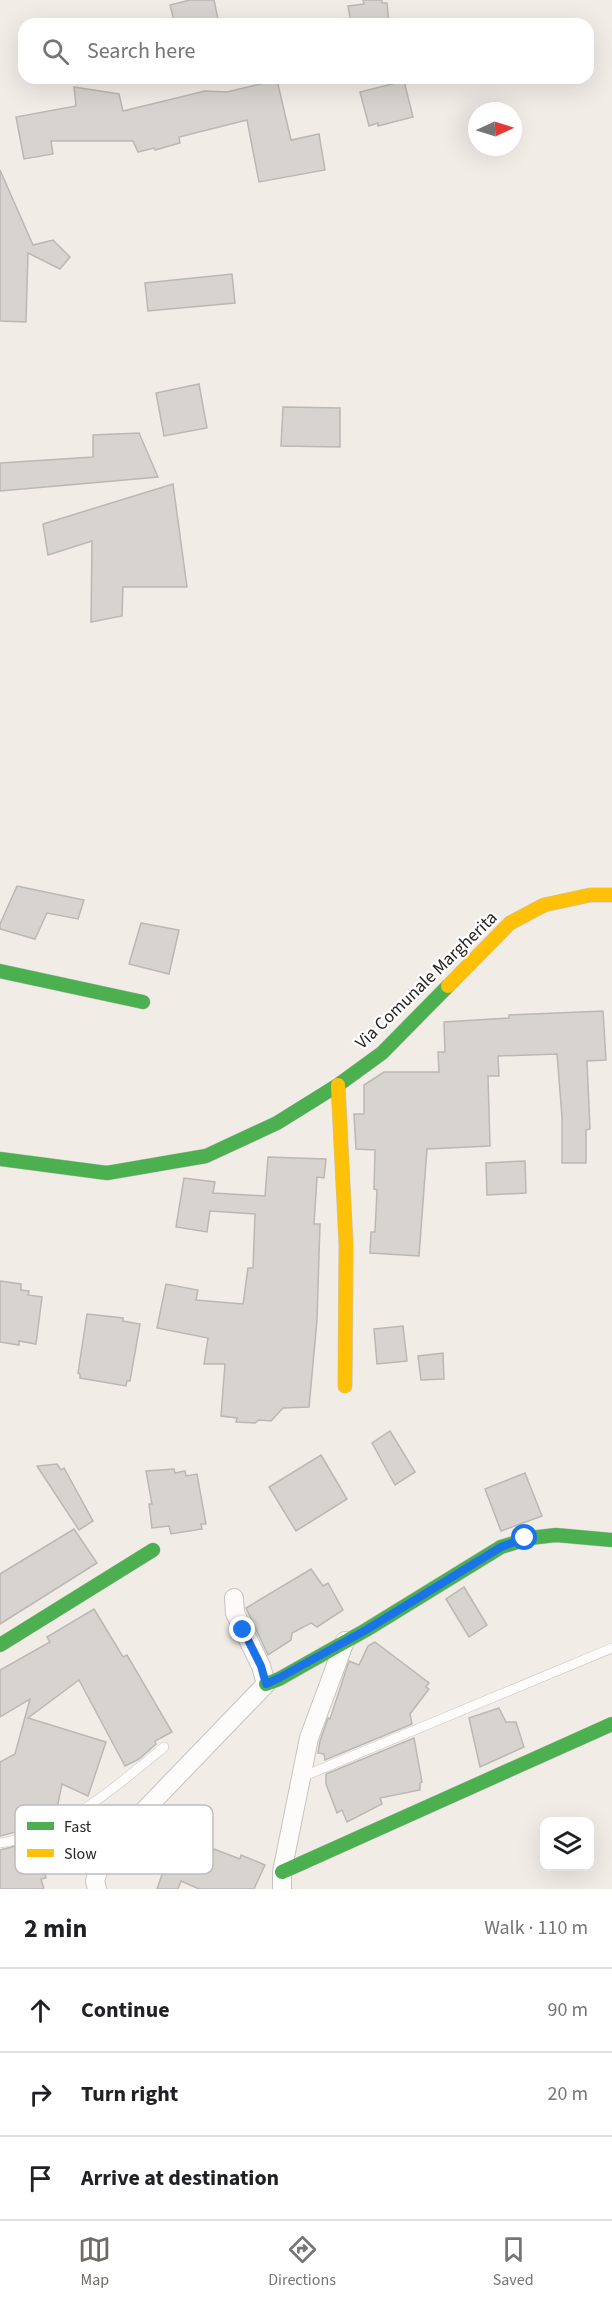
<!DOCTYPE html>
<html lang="en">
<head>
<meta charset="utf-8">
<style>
  :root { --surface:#fff; --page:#f6f6f6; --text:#202124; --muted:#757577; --line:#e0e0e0; --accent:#6f6a66 }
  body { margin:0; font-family:"Source Sans 3",sans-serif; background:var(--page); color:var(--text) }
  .controls { position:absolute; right:18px; bottom:18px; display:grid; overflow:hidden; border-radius:12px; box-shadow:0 6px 24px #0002 }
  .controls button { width:54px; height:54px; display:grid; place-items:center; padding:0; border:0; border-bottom:2px solid var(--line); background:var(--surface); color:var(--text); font:30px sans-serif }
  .compass { position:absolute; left:468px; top:102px; width:54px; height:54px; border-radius:50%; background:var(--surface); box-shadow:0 6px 24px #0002; rotate:86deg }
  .stop { position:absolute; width:18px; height:18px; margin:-14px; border:4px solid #1a73e8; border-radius:50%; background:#fff }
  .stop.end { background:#1a73e8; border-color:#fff; box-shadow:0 2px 6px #0008 }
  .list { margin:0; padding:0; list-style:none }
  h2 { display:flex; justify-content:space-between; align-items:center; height:78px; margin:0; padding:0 24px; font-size:26px }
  h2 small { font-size:20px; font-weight:400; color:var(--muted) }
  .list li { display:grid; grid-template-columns:39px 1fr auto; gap:18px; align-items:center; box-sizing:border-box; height:84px; padding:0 24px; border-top:2px solid var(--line) }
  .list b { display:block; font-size:22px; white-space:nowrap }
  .list em { font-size:20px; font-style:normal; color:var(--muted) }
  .icon { flex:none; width:33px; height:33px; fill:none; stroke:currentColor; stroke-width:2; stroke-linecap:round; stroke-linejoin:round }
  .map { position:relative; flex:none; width:612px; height:1889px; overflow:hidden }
  .search { position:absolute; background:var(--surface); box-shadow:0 6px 24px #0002; left:18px; right:18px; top:18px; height:66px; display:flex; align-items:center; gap:15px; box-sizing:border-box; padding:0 21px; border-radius:18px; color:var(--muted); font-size:22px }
  .sheet { height:330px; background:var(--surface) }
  nav { display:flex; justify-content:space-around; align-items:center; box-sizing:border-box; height:84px; border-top:2px solid var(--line); background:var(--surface); font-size:16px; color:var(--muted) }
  nav a { display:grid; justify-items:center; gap:3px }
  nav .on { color:var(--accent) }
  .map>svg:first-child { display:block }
  .building { fill:#d7d3cf; stroke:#bcb7b4; stroke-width:1.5 }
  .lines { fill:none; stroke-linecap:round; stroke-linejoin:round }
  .lane-casing { stroke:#c7c3bf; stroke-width:10 }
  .street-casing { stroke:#c7c3bf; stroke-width:20 }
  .fast-casing { stroke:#c7c3bf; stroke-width:15 }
  .slow-casing { stroke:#c7c3bf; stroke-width:15 }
  .lane { stroke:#fdfcfb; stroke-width:9 }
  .street { stroke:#fdfcfb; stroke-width:18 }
  .fast { stroke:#4caf50; stroke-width:14 }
  .slow { stroke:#ffc107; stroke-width:14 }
  .route { stroke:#1a73e8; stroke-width:8 }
  .labels { text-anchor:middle; stroke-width:4.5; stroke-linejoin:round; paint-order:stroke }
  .street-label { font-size:18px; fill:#282421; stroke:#fff }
  .key { fill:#fff; stroke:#bebdbc; stroke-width:1.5 }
  .key-label { font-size:16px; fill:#282421 }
</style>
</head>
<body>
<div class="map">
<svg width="612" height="1889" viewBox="0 0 612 1889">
  <rect width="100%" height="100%" fill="#f2ece7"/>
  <g class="building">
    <path d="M190,0H214L219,24H175L170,5Z"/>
    <path d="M363,0H382V3H387L389,24H351L348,6L364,4Z"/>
    <path d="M277,80L291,140L319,134L325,170L259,182L247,120L179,137L180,143L155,150L154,148L138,152L133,141H51L53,154L24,159L16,117L76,106L74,87L119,94L123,111L205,91L227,92Z"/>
    <path d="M404,81L413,117L378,126V123L369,126L360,92Z"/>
    <path d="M0,170L33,245L53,240L70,257L60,269L28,253L26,322L0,321Z"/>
    <path d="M232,274L235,303L148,311L145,283Z"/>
    <path d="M199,384L207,428L164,436L156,393Z"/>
    <path d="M283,407L340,408V447L281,446Z"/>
    <path d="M139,433L158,477L0,491V463L93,457V435Z"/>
    <path d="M173,484L187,587H123L122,616L91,622L92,541L48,555L43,524Z"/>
    <path d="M17,886L84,900L78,919L47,913L35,939L0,929V924Z"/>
    <path d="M141,923L179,930L169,974L129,964Z"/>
    <path d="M603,1011L606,1060L587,1061L590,1129L586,1130V1163H562V1117L557,1054L498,1056L499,1076H488L490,1146L427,1149L419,1256L370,1253L371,1232H375L377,1190L374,1189L375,1150L356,1149L354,1114H364V1085L384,1072H439L438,1052H445L444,1022L509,1018V1015Z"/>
    <path d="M268,1157L326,1159L324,1178L317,1177L314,1224H320L317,1320L309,1407L283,1408L271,1421L259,1420L255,1423L236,1422L237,1418L221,1416L225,1364H204L208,1338L157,1328L166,1284L198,1290L196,1300L243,1304L248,1268H253L255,1214L210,1211L207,1232L176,1227L184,1178L215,1182L213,1193L265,1196Z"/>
    <path d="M525,1161L526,1193L487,1195L486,1163Z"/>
    <path d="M0,1281L21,1284V1290L29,1291L28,1295L42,1297L36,1344L19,1341V1345L0,1342Z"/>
    <path d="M87,1314L123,1318V1321L140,1324L130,1381H127L126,1386L80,1378V1374L78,1373Z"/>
    <path d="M403,1326L407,1361L377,1364L374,1329Z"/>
    <path d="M443,1353L444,1379L421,1380L418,1356Z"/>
    <path d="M390,1431L415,1472L395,1485L372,1443Z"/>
    <path d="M321,1455L347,1499L296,1531L269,1487Z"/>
    <path d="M57,1464L61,1470L64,1468L93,1521L79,1530L37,1466Z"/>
    <path d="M174,1469L175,1473L185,1471L186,1476L197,1474L206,1524H201L202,1529L171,1534L169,1526L152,1528L149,1504H152L146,1471Z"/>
    <path d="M525,1473L542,1516L501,1531L485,1489Z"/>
    <path d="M74,1529L97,1563L0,1624V1574Z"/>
    <path d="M311,1569L323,1586L328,1583L343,1610L317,1627L311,1623L292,1633L291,1640L268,1655L246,1608Z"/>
    <path d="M464,1587L487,1625L469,1637L446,1599Z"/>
    <path d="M94,1609L123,1657L127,1655L172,1732L155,1741L156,1744L139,1759L125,1766L79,1680L28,1718L106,1742L88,1796L62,1784L55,1818L36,1826L29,1819L31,1828L0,1836V1762L15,1754L30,1699L0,1717V1670L50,1642L47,1637Z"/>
    <path d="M375,1642L429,1683L426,1687L429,1689L410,1714L412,1724L325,1760L324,1754L318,1753L320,1741L328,1718L330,1719L349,1661L359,1665L368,1646Z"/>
    <path d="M499,1708L506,1722H516L524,1747L480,1767L469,1718Z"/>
    <path d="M414,1738L422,1782L420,1783V1790L380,1798L382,1804L347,1822L342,1810L337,1813L326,1784V1774Z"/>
    <path d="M35,1841L46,1878L41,1879L44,1889H0V1850Z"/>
    <path d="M214,1849L240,1859L241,1855L265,1865L254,1889H199L181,1881L178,1889H157L170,1852L206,1867Z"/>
  </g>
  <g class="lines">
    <g class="lane-casing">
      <g id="lane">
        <path d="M302,1777L612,1648"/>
        <path d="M0,1843C63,1834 117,1786 164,1747"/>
      </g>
    </g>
    <g class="street-casing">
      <g id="street">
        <path d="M97,1889L95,1881L98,1871L135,1820L266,1684L261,1666L235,1613L234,1598"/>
        <path d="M282,1889V1872L309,1738L345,1641"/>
      </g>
    </g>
    <g class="fast-casing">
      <g id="fast">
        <path d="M0,971L143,1002"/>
        <path d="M0,1159L107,1173L206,1156L277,1123L338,1085L382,1053L448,986"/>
        <path d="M0,1645L153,1550"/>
        <path d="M266,1684L279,1679L366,1630L501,1547L530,1538L556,1535L612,1540"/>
        <path d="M282,1872L612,1724"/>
      </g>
    </g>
    <g class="slow-casing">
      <g id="slow">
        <path d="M448,986L510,923L544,905L590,895H612"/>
        <path d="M338,1085L346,1244L345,1386"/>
      </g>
    </g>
    <use href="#lane" class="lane"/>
    <use href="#street" class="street"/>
    <use href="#fast" class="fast"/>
    <use href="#slow" class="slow"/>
  </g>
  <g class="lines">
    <path class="route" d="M243,1630L261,1666L266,1684L279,1678L366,1630L501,1547L525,1538"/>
  </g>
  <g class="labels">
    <g class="street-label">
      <text transform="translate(426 980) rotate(-44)" y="6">Via Comunale Margherita</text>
    </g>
  </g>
  <rect x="15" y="1805" width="198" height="69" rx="9" class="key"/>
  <rect x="27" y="1822" width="27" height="8" fill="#4caf50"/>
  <rect x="27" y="1849" width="27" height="8" fill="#ffc107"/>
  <g class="key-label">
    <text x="64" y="1832">Fast</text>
    <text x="64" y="1859">Slow</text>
  </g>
</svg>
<div class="controls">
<button><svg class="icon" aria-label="layers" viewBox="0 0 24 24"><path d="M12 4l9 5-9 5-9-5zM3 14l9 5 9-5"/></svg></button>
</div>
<svg class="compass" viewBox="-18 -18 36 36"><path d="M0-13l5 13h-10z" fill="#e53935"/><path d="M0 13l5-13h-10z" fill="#757577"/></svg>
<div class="stop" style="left:525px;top:1538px"></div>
<div class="stop end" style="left:243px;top:1630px"></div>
<div class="search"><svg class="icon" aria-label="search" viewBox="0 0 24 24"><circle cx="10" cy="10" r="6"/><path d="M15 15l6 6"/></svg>Search here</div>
</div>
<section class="sheet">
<h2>2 min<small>Walk · 110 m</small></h2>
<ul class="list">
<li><svg class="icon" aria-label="ahead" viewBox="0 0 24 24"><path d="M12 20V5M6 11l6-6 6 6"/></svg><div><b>Continue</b></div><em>90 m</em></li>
<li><svg class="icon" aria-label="right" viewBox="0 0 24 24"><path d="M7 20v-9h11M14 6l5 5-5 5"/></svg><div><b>Turn right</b></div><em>20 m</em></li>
<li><svg class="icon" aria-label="arrive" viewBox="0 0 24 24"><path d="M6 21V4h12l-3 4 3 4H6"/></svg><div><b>Arrive at destination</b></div></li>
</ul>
</section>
<nav>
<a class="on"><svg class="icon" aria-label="map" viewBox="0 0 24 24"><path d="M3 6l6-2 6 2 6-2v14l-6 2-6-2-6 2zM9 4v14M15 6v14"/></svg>Map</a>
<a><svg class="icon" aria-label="directions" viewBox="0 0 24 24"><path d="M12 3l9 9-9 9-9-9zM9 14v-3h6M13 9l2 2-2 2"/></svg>Directions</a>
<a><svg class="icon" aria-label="saved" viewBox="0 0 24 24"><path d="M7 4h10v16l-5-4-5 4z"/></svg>Saved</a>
</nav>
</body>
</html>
